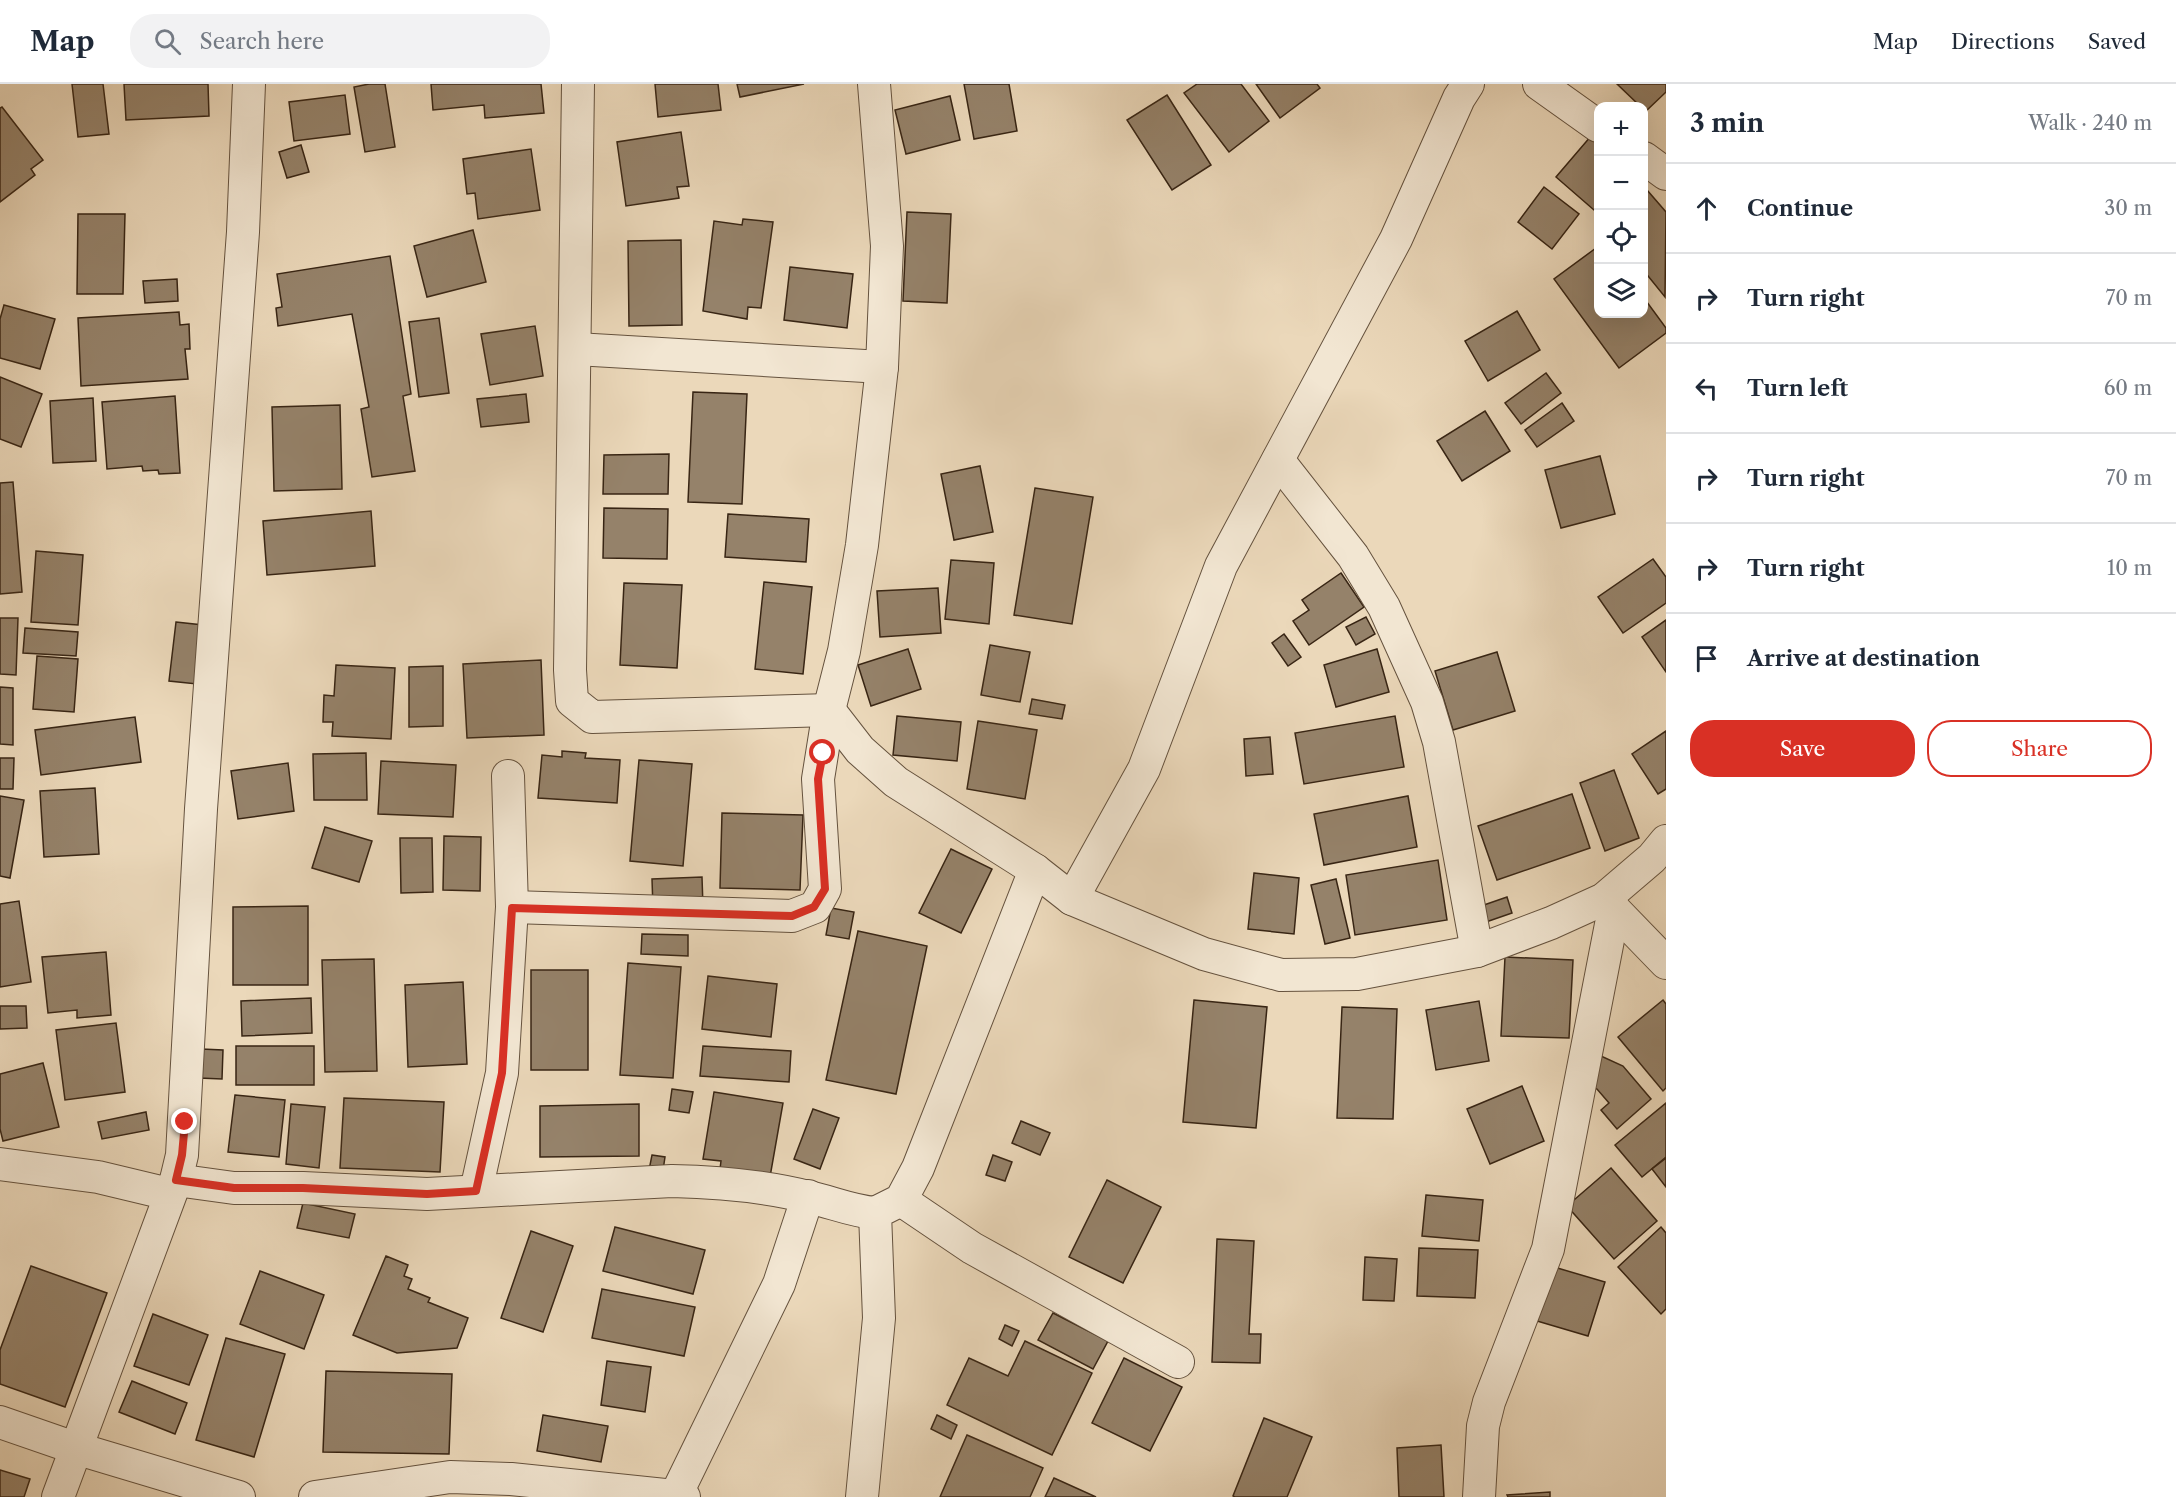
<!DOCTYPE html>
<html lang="en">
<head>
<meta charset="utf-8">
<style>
  :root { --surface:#fff; --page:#f2f2f3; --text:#1f2937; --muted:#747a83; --line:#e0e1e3; --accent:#d93025 }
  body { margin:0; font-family:"Libre Caslon Text",serif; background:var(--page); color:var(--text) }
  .controls { position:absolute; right:18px; top:18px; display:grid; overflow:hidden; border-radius:12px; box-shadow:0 6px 24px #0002 }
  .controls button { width:54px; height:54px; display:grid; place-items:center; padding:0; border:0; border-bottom:2px solid var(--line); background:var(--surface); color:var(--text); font:30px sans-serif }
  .stop { position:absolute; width:18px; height:18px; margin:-14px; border:4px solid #d93025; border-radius:50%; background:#fff }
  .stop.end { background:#d93025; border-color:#fff; box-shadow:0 2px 6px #0008 }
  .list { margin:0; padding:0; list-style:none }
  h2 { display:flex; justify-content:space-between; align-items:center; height:78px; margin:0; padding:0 24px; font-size:26px }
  h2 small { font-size:20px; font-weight:400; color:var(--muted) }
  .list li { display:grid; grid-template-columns:39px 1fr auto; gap:18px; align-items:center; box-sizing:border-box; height:90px; padding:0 24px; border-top:2px solid var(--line) }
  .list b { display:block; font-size:22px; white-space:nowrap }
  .list em { font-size:20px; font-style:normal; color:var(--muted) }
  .actions { display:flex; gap:12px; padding:18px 24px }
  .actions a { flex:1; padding:14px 0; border:2px solid var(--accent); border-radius:24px; text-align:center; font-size:21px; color:var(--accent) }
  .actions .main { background:var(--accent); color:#fff }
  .icon { flex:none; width:33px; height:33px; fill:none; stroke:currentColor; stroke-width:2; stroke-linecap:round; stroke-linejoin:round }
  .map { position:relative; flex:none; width:1666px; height:1413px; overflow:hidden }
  header { display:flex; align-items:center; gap:36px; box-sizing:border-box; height:84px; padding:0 30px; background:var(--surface); border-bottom:2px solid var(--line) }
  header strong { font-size:28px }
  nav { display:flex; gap:33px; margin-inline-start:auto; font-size:21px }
  .search { width:420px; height:54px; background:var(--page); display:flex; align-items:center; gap:15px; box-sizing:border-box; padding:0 21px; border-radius:24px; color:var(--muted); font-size:22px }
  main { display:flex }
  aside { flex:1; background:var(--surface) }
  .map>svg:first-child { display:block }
  .building { fill:#95826a; stroke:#382514; stroke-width:1.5 }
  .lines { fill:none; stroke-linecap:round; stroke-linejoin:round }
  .minor-casing { stroke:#65523e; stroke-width:34 }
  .minor { stroke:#f2e6d2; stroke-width:32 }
  .route { stroke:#d93025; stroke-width:8 }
</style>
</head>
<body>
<header>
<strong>Map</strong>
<div class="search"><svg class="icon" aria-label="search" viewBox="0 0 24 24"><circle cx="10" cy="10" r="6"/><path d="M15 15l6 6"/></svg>Search here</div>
<nav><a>Map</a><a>Directions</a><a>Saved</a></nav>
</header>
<main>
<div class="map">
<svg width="1666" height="1413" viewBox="0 0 1666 1413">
  <rect width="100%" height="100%" fill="#ebd8ba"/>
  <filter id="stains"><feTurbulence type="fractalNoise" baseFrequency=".00333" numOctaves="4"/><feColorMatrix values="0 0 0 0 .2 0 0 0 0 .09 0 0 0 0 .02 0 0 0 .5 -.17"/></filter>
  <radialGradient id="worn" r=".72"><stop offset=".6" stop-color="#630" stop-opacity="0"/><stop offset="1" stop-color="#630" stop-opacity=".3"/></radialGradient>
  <g class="building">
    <path d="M72,0H103L109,50L78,53Z"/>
    <path d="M124,0H208L209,32L126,36Z"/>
    <path d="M369,0H385L395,63L365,68L354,3Z"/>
    <path d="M431,0H541L544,29L485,34L484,21L433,26Z"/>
    <path d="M655,0H718L721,26L658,33Z"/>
    <path d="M737,0H804L740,13Z"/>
    <path d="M964,0H1009L1017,47L974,55Z"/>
    <path d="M1197,0H1241L1269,37L1229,68L1184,9Z"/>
    <path d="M1256,0H1317L1320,4L1280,34Z"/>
    <path d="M1617,0H1666V8L1645,28L1644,22H1640Z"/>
    <path d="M345,11L350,50L294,57L289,18Z"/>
    <path d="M1167,11L1211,81L1172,106L1127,36Z"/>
    <path d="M950,12L960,56L906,70L895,26Z"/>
    <path d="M2,23L43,76L31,85L35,91L0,118V24Z"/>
    <path d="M681,48L689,102L677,103L679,114L626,122L617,58Z"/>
    <path d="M1591,52L1598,58V121L1594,126L1556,93Z"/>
    <path d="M301,61L309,88L287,94L279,68Z"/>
    <path d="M531,65L540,126L478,135L475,109L467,110L463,75Z"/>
    <path d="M1544,103L1579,130L1552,165L1518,138Z"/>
    <path d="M1647,106L1666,128L1665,213L1644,187V109Z"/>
    <path d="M907,128L951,130L947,219L903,217Z"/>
    <path d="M78,130H125L123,210H77Z"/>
    <path d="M743,135L773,138L761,224L748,223L747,235L703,227L714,137L742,141Z"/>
    <path d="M473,146L486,198L427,213L414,162Z"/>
    <path d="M681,156L682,241L629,242L628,157Z"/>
    <path d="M1596,164L1598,167V230H1644V214L1666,244V249L1619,284L1554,195Z"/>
    <path d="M390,172L411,310L403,312L415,387L372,393L361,325L369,323L352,230L278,242L276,224L282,223L277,190Z"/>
    <path d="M790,183L853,190L847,244L784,236Z"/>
    <path d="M177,195L178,217L145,219L143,197Z"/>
    <path d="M4,221L55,235L40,285L0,274V235Z"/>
    <path d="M1517,227L1540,266L1488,297L1465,257Z"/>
    <path d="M179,228L180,241L189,240L190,265H185L188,295L81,302L78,234Z"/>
    <path d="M439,234L449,309L419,313L409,238Z"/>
    <path d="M535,242L543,292L490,301L481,250Z"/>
    <path d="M1546,289L1561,309L1521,340L1505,319Z"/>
    <path d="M0,293L42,310L21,363L0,355Z"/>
    <path d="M693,308L747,310L742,420L688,418Z"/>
    <path d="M526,310L529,338L481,343L477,315Z"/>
    <path d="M175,312L180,389L159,390L158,386L143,387L142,382L107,385L102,318Z"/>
    <path d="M93,314L96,377L53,379L50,317Z"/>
    <path d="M1562,319L1574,337L1537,363L1525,346Z"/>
    <path d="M340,321L342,405L274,407L272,323Z"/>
    <path d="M1485,327L1510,367L1462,397L1437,357Z"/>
    <path d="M669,370L668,410H603L604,371Z"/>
    <path d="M1600,372L1615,430L1561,444L1545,386Z"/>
    <path d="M980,382L993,448L954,456L941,390Z"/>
    <path d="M13,398L22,508L0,510V399Z"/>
    <path d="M1035,404L1093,413L1072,540L1014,531Z"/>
    <path d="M604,424L668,425L667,475L603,474Z"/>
    <path d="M371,427L375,482L267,491L263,437Z"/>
    <path d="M728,430L809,435L806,478L725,473Z"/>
    <path d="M36,467L83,471L78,541L31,538Z"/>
    <path d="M1653,475L1666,493V519L1623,549L1598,513Z"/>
    <path d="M951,476L994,479L989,540L945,535Z"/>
    <path d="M1341,489L1364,523L1309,561L1293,537L1309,526L1302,516Z"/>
    <path d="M764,498L812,503L803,590L755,585Z"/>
    <path d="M624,499L682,501L677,584L620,581Z"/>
    <path d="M938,504L941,549L880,553L877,507Z"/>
    <path d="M1366,533L1375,550L1356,561L1346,543Z"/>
    <path d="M0,534H18L16,591L0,590Z"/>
    <path d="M1666,536V588L1642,553Z"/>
    <path d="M176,538L203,541L197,600L169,597Z"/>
    <path d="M25,544L78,548L76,572L23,569Z"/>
    <path d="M1284,550L1301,573L1288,582L1272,559Z"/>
    <path d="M990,561L1030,568L1020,618L981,611Z"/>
    <path d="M908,565L921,605L871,622L858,581Z"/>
    <path d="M1377,565L1389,608L1336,623L1324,581Z"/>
    <path d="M1497,568L1515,627L1453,646L1435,587Z"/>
    <path d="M37,572L78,575L74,628L33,625Z"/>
    <path d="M541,576L544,651L467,654L463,580Z"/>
    <path d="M336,581L395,584L391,655L332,652L333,638H323L324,611L334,612Z"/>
    <path d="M443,582V642L409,643V583Z"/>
    <path d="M0,603L13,604V661L0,660Z"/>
    <path d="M1032,615L1065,621L1062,635L1029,630Z"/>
    <path d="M897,632L961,638L957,677L893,671Z"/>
    <path d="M1395,632L1404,683L1304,700L1295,649Z"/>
    <path d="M135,633L141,678L41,691L35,646Z"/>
    <path d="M978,637L1037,646L1025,715L967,705Z"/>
    <path d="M1666,647V705L1658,710L1632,670Z"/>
    <path d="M1270,653L1273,690L1246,692L1244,655Z"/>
    <path d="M562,667L586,669L585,674L620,676L617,719L538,714L542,671L562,673Z"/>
    <path d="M366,669L367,716H314L313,670Z"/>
    <path d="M0,674H14L13,705H0Z"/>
    <path d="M639,676L692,680L683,782L630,777Z"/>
    <path d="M381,677L456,681L453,733L378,730Z"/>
    <path d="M288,679L294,727L238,735L231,687Z"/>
    <path d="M1614,686L1639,754L1605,767L1580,699Z"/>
    <path d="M95,704L99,770L44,773L40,707Z"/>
    <path d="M1572,710L1590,764L1497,796L1478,742Z"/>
    <path d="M0,712L24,716L10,794L0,792Z"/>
    <path d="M1408,712L1417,763L1324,781L1314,730Z"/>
    <path d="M722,729L803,731L800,806L720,804Z"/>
    <path d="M325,743L372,757L359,798L312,784Z"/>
    <path d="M444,752L481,753L480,807L443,806Z"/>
    <path d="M400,754H432L433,808L401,809Z"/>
    <path d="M951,765L992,785L961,849L919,829Z"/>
    <path d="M1438,776L1447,836L1355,851L1346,791Z"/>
    <path d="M1254,789L1299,794L1294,850L1248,845Z"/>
    <path d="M702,793L703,823L653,825L652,795Z"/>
    <path d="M1336,795L1350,854L1325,860L1311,801Z"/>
    <path d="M1507,813L1512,829L1486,838L1481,822Z"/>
    <path d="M19,817L31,898L0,903V820Z"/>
    <path d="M308,822V901H233V823Z"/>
    <path d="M831,824L854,828L849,855L826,851Z"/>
    <path d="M858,847L927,862L896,1010L826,996Z"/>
    <path d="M642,850L688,851V872L641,870Z"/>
    <path d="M106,868L111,931L77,934V926L48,929L42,873Z"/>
    <path d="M1505,873L1573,876L1569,954L1501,952Z"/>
    <path d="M374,875L377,987L325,988L322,876Z"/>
    <path d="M628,879L681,883L673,994L620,991Z"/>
    <rect x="531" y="886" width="57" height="100"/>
    <path d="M708,892L777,900L771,953L702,945Z"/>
    <path d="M463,898L467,980L408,983L405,901Z"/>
    <path d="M311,914L312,949L242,952L241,917Z"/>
    <path d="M1194,916L1267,923L1256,1044L1183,1038Z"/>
    <path d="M1663,916L1666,920V1004L1663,1007L1618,953Z"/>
    <path d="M1479,917L1489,977L1436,986L1426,926Z"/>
    <path d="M0,922H26L27,944L0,945Z"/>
    <path d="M1342,923L1397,925L1393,1035L1337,1034Z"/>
    <path d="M116,939L125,1008L65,1016L56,946Z"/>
    <rect x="236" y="962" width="78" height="39"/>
    <path d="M703,962L791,967L789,998L700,992Z"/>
    <path d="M201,965L223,966L222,995L199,994Z"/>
    <path d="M1590,967L1623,982L1651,1015L1617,1045L1601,1026L1609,1019L1597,1005L1584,999Z"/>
    <path d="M43,979L59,1043L3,1057L0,1045V990Z"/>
    <path d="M1522,1002L1544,1057L1490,1080L1467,1025Z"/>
    <path d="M672,1005L693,1008L689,1029L669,1026Z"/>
    <path d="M714,1008L783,1019L770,1093L720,1085L721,1077L703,1075Z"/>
    <path d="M235,1011L285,1016L279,1073L228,1068Z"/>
    <path d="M344,1014L444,1018L440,1088L340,1084Z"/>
    <path d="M1666,1019V1073L1642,1093L1615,1061Z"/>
    <path d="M291,1020L325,1023L319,1084L286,1080Z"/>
    <path d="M639,1020V1072L540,1073V1022Z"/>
    <path d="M813,1025L839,1034L820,1085L794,1075Z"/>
    <path d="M146,1028L149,1046L102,1055L98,1038Z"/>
    <path d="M1021,1037L1050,1049L1040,1071L1012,1059Z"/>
    <path d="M652,1071L665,1073L662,1093L648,1091Z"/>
    <path d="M993,1071L1012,1078L1005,1097L986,1091Z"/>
    <path d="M1666,1074V1103L1652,1085Z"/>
    <path d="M1611,1084L1657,1137L1614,1175L1567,1122Z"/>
    <path d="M1107,1096L1161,1123L1123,1199L1069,1173Z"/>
    <path d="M1426,1111L1483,1116L1479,1157L1422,1152Z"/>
    <path d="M303,1119L355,1130L349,1154L297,1144Z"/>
    <path d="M615,1143L705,1166L693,1210L603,1187Z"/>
    <path d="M1661,1143L1666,1149V1225L1661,1230L1618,1183Z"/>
    <path d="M531,1147L573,1162L543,1248L501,1234Z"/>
    <path d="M1217,1155L1254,1157L1249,1250H1261L1260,1279L1212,1278Z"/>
    <path d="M1419,1164L1478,1166L1475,1214L1417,1212Z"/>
    <path d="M386,1172L408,1181L404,1192L412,1195L408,1205L430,1214L428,1218L468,1234L457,1264L397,1269L353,1251Z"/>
    <path d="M1365,1173L1397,1175L1394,1217L1363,1216Z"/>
    <path d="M31,1182L107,1209L65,1323L0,1300V1266Z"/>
    <path d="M1554,1183L1605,1198L1588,1252L1537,1237Z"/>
    <path d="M260,1187L324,1211L304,1265L240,1240Z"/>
    <path d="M602,1205L695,1223L684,1272L592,1254Z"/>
    <path d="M1053,1229L1108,1257L1093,1285L1038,1256Z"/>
    <path d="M153,1230L208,1251L189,1301L134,1282Z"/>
    <path d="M1005,1241L1019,1247L1012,1262L999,1255Z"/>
    <path d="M226,1254L285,1270L254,1373L196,1356Z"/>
    <path d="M1025,1257L1092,1289L1052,1371L947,1321L969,1274L1008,1292Z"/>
    <path d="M1124,1274L1182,1303L1150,1367L1092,1339Z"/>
    <path d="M607,1277L651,1283L645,1328L601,1321Z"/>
    <path d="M326,1287L452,1290L449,1370L323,1368Z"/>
    <path d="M132,1297L187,1319L175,1350L119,1328Z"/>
    <path d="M543,1331L608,1342L601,1378L537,1367Z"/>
    <path d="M937,1331L957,1341L951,1355L931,1345Z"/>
    <path d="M1264,1334L1312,1353L1287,1413H1235L1233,1412Z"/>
    <path d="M967,1351L1043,1384L1030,1413H940Z"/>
    <path d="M1441,1361L1444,1413H1399L1397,1364Z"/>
    <path d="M0,1386L30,1395L24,1413H0Z"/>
    <path d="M1054,1394L1096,1413H1045Z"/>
    <path d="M1550,1408V1413H1508L1507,1411Z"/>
  </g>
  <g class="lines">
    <g class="minor-casing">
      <g id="minor">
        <path d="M578,0L570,586L572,617L592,633L829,626L860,666L896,698L1035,786L1072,815L1204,870L1281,891L1357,890L1477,867L1551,839L1604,815L1652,774L1666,757"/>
        <path d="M1539,0L1598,42"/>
        <path d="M1644,74L1666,90"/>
        <path d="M576,265L882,283"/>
        <path d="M1278,376L1353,472L1384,523L1427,618L1439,658L1477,867"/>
        <path d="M1072,815L1144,685L1221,482L1396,155L1459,14L1468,0"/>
        <path d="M1604,815L1666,879"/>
        <path d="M512,823L792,832L815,823L825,805L818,695L829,626L844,567L862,461L882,283L887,162L874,0"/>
        <path d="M0,1080L98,1093L169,1110"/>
        <path d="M176,1096L234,1104H303L427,1110L672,1097C716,1098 765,1102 808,1113C832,1118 851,1127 875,1129"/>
        <path d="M476,1107L502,989L512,823L508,692"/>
        <path d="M901,1116L972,1164L1178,1278"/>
        <path d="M0,1338L75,1364L239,1413"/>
        <path d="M58,1413L176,1096L182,1071L201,725L243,148L249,0"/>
        <path d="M315,1413L450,1393L511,1395L684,1413"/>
        <path d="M675,1413L779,1200L808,1112"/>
        <path d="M862,1413L879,1234L875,1129L901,1116L918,1084L1035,786"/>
        <path d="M1479,1413L1483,1342L1489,1318L1548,1165L1614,825"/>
      </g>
    </g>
    <use href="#minor" class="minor"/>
  </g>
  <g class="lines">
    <path class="route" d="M185,1038L182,1071L176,1096L234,1104H303L427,1110L476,1107L502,989L512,824L792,832L814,823L825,805L818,695L823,669"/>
  </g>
  <rect width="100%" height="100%" filter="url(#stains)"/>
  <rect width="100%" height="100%" fill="url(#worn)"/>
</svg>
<div class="controls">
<button>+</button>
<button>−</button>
<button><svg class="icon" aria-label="locate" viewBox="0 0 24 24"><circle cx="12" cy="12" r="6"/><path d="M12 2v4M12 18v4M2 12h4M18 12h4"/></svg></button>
<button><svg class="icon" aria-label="layers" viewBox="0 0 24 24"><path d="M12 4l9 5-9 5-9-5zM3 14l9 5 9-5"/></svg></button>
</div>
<div class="stop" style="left:823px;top:669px"></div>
<div class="stop end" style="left:185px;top:1038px"></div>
</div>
<aside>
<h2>3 min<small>Walk · 240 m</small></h2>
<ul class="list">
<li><svg class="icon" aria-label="ahead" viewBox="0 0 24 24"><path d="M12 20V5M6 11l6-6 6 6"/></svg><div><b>Continue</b></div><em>30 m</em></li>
<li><svg class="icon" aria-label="right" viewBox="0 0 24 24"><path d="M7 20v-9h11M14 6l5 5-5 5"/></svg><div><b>Turn right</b></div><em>70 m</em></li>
<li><svg class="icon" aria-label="left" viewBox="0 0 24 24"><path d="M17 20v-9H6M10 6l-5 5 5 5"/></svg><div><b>Turn left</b></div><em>60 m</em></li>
<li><svg class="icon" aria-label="right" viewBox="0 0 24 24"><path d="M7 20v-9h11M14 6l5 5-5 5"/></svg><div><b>Turn right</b></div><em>70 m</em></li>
<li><svg class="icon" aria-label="right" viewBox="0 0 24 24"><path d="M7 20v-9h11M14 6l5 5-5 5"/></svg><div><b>Turn right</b></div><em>10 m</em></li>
<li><svg class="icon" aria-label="arrive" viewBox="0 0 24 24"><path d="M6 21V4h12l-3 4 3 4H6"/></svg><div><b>Arrive at destination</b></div></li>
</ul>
<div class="actions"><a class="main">Save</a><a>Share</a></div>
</aside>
</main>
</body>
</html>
